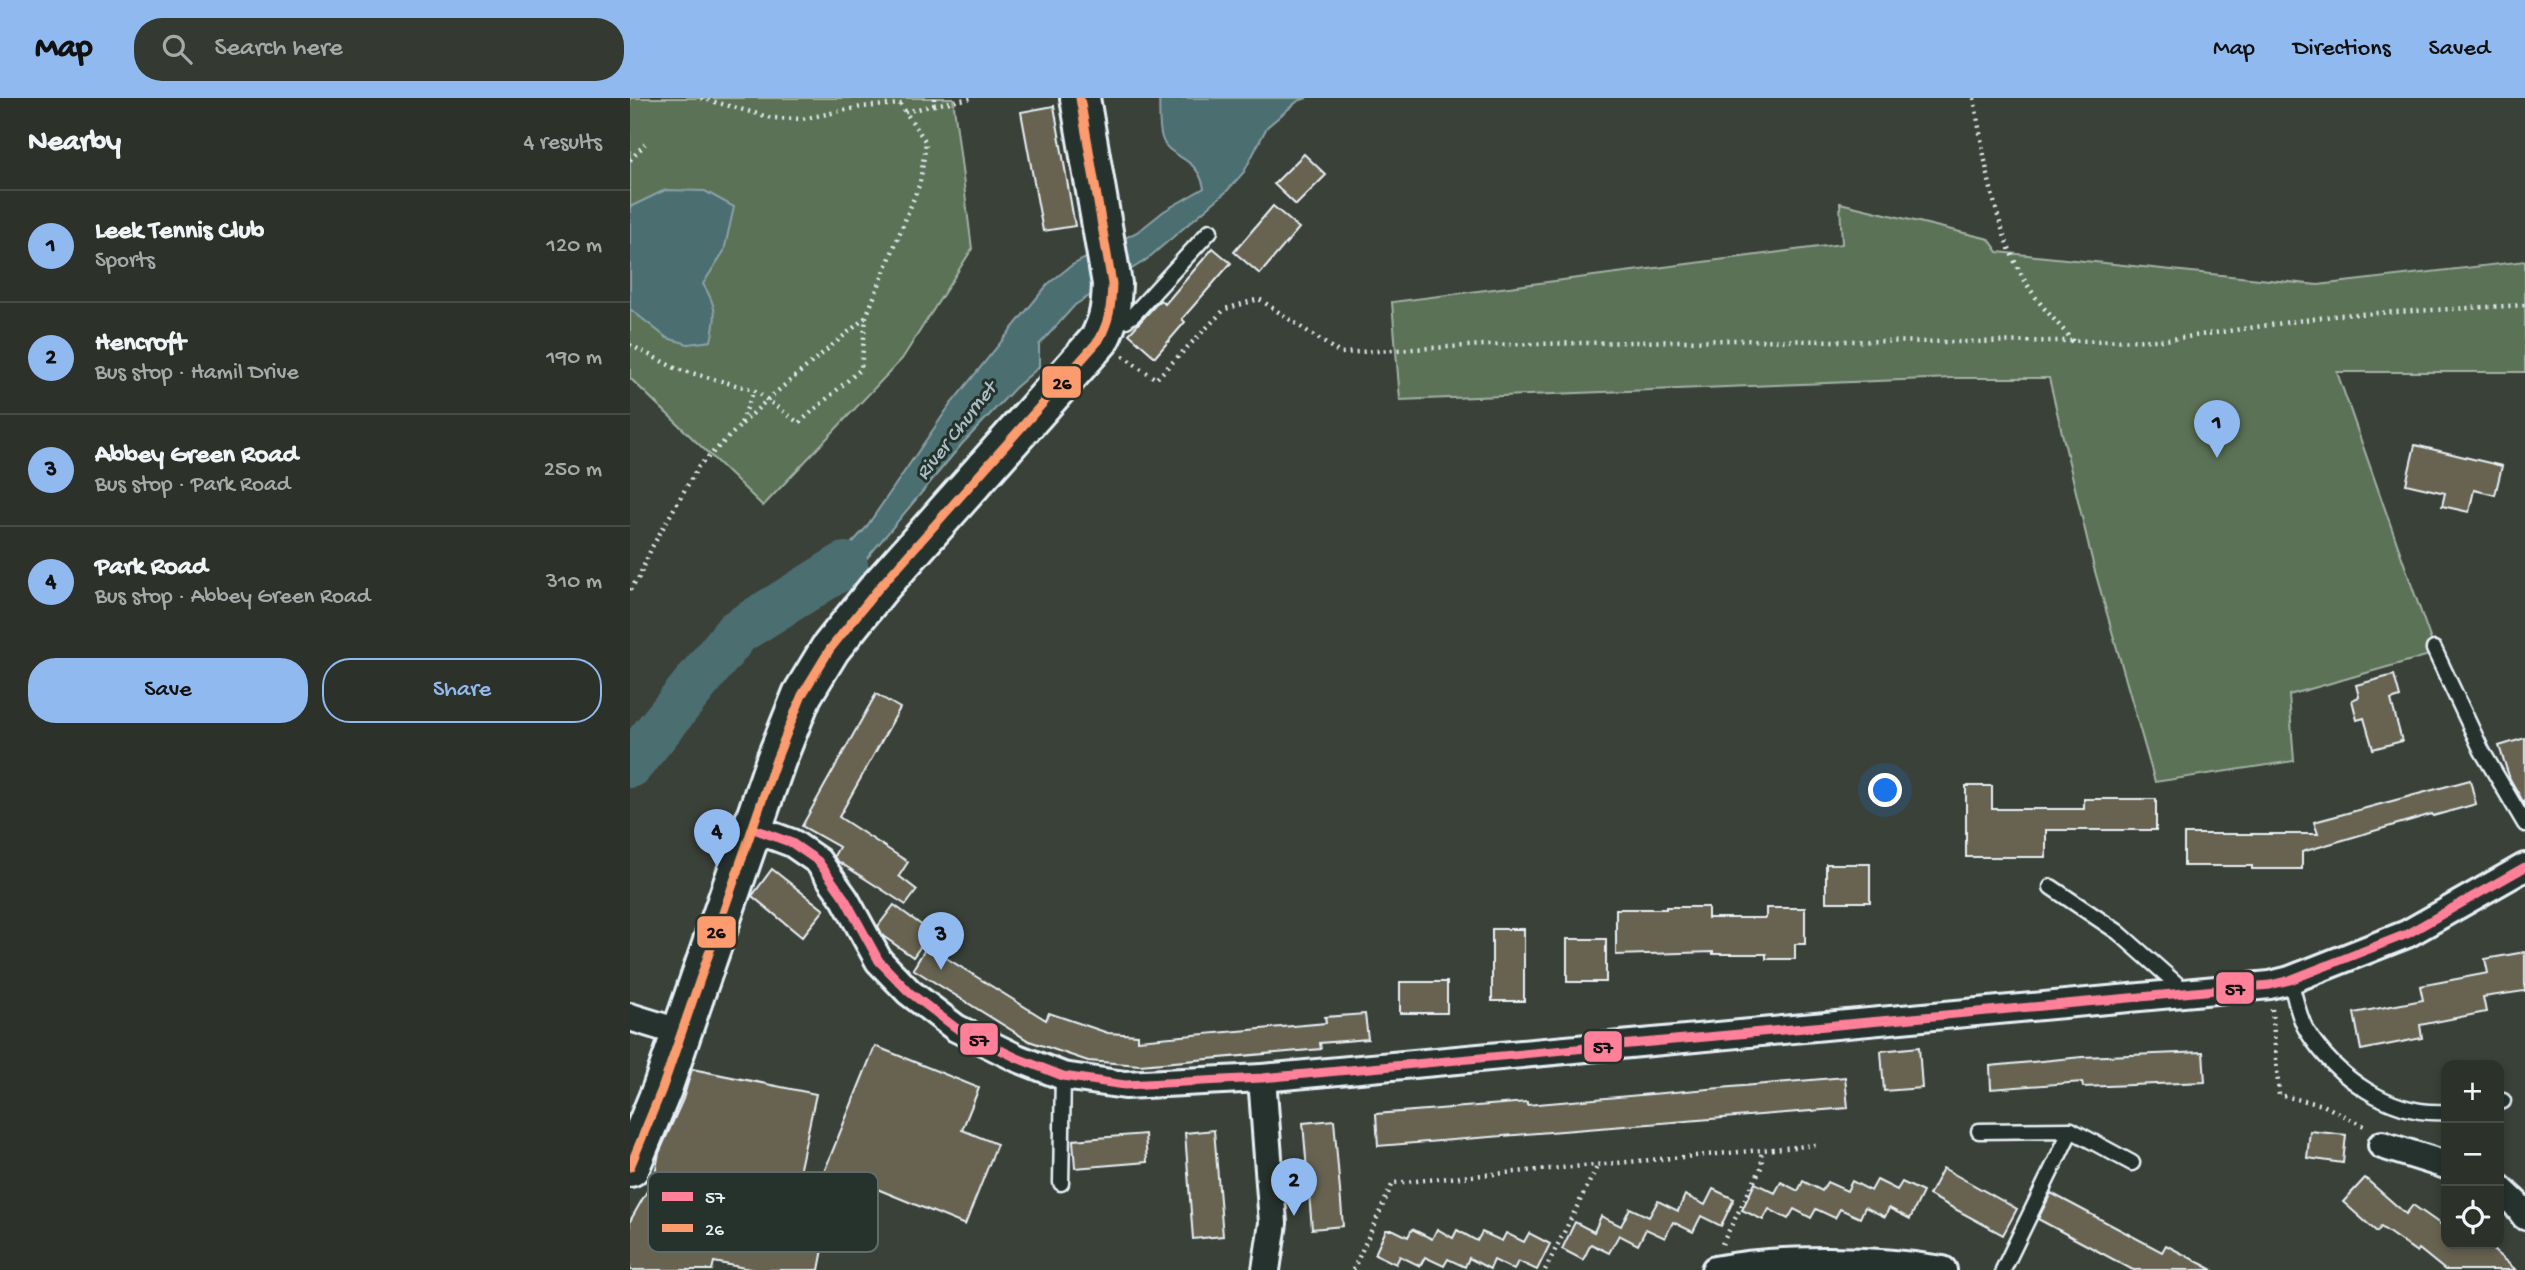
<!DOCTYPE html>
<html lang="en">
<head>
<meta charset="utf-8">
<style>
  :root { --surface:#2c312a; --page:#343932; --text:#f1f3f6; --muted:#a6a9a8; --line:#484c47; --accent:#90b9f0 }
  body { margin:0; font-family:"Gochi Hand",sans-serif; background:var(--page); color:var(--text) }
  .controls { position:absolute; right:21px; bottom:21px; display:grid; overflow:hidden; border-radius:14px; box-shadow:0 4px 10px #0003 }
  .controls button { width:63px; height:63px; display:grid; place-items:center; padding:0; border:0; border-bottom:2px solid var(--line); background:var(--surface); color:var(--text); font:35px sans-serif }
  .you { position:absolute; left:1256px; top:693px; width:24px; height:24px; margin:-18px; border:5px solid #fff; border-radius:50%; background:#1a73e8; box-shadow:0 0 0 10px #1a73e833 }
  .badge { display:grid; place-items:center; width:46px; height:46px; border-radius:50%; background:var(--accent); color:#111; font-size:23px; font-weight:700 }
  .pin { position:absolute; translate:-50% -58px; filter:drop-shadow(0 2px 4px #0008) }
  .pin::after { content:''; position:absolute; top:37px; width:24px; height:21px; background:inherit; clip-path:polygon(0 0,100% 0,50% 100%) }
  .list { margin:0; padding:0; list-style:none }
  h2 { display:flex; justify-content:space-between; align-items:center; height:91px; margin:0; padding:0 28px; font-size:30px }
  h2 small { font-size:23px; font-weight:400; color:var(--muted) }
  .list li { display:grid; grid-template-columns:46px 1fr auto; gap:21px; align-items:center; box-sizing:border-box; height:112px; padding:0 28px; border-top:2px solid var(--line) }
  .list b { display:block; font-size:26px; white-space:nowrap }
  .list p { margin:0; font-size:23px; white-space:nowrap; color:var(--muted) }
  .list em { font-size:23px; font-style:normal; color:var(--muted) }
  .actions { display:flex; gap:14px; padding:21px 28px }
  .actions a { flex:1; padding:16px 0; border:2px solid var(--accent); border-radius:28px; text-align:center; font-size:24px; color:var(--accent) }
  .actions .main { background:var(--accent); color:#111 }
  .icon { flex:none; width:38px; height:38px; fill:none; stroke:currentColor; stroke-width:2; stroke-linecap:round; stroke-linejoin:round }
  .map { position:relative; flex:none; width:1895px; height:1172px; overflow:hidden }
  header { display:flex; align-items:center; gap:42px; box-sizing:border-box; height:98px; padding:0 35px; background:var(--accent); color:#111 }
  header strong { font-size:33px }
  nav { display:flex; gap:38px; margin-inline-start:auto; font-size:24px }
  .search { width:490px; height:63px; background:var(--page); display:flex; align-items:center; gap:18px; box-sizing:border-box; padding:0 24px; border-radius:28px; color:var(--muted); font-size:26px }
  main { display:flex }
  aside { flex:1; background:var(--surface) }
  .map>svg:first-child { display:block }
  .green { fill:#5c7256; stroke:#a2b2a7; stroke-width:2 }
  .water { fill:#4b6e71; stroke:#8aa2a7; stroke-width:2 }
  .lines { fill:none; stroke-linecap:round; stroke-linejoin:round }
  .river { stroke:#4b6e71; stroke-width:46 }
  .building { fill:#686351; stroke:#e8f1f8; stroke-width:2 }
  .lane-casing { stroke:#e8f1f8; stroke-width:19 }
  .street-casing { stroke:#e8f1f8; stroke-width:32 }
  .secondary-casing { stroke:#e8f1f8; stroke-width:44 }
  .path { stroke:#e8f1f8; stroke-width:4.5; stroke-dasharray:2 5; stroke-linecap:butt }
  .lane { stroke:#26332d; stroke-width:14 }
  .street { stroke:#26332d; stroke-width:26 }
  .secondary { stroke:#26332d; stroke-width:38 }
  .bus-1-casing { stroke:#26332d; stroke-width:14 }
  .bus-2-casing { stroke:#26332d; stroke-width:14 }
  .bus-1 { stroke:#ff8098; stroke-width:9 }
  .bus-2 { stroke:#fc9b6d; stroke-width:9 }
  .labels { text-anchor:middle; stroke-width:6; stroke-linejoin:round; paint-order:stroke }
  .water-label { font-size:21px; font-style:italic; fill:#a9bdc2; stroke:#26332d }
  .key { fill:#26332d; stroke:#606c6a; stroke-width:2 }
  .key-label { font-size:19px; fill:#e8f1f8 }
  .line-badge { stroke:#26332d; stroke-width:2.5 }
  .pale-badge-label { font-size:19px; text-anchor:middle; font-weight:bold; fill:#111 }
</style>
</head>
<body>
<header>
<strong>Map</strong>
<div class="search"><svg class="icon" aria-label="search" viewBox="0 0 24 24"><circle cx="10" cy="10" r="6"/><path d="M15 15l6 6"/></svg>Search here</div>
<nav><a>Map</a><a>Directions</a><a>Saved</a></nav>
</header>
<main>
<aside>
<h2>Nearby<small>4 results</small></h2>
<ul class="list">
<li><span class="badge">1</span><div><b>Leek Tennis Club</b><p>Sports</p></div><em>120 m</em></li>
<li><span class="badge">2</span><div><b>Hencroft</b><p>Bus stop · Hamil Drive</p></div><em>190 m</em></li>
<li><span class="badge">3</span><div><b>Abbey Green Road</b><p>Bus stop · Park Road</p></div><em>250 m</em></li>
<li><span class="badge">4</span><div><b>Park Road</b><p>Bus stop · Abbey Green Road</p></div><em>310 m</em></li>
</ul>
<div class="actions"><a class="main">Save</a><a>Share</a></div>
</aside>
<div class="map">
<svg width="1895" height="1172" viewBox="0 0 1895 1172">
  <rect width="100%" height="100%" fill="#3a4138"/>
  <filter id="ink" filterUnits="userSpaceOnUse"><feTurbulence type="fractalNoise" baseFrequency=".0143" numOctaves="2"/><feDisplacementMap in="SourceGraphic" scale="14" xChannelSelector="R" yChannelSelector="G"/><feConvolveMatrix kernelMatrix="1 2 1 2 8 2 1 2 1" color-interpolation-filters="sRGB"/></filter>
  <g filter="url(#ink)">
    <g class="green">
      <path d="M0,0H323L342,151L272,261L133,408L0,280Z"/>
      <path d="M1210,105L1359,141L1368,154L1688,187L1895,163V274H1707L1804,551L1803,556L1659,597L1664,663L1525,684L1464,470L1419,280H1323L770,302L762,204L1212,146Z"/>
    </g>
    <g class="water">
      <path d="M529,0H677L668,3L637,29L614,74L596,94L516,162L445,207L409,247V269L385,290L332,346L218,483L169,508L158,495L207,461L235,431L320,307L418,186L442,167L509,133L534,113L574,90C567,56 539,62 532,40C528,28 530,12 529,0Z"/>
      <path d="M35,92L75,93L104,109L94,153L73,186C87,209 87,217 81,243L58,246L37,240L0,211V109Z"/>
    </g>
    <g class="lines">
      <path class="river" d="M0,667L107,534L215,467"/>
    </g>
    <g class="building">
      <path d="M424,8L445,128L413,133L391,14Z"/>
      <path d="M674,56L696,77L666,107L644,86Z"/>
      <path d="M643,108L669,130L630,176L604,154Z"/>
      <path d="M583,150L601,165L552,221L555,224L525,259L499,236L530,202L535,206Z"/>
      <path d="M1785,347L1872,368L1865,397L1844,392L1839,414L1812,408L1815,395L1776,386Z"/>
      <path d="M1764,577L1770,599L1761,602L1772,643L1743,651L1734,620L1727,622L1722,602L1729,599L1726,587Z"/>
      <path d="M246,596L270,610L209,719L278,764L269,778L287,792L276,807L206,762L204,758L209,749L172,728Z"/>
      <path d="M1895,640V707L1880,681L1869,648Z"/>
      <path d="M1840,682L1846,706L1803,718L1802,716L1672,754V771H1622V768H1554V736H1688L1684,724Z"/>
      <path d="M1336,688H1362V711H1454V701H1526V732H1416V759H1336Z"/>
      <rect x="1196" y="766" width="44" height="38"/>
      <path d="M142,771L194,812L172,839L122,798Z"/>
      <path d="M264,807L301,834L283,859L253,838L248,828Z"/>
      <path d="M1036,809H1078V820H1136V810H1175V846H1165V861H1136V856H1083V854L986,857V811H1036Z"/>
      <rect x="862" y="831" width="32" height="72"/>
      <rect x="937" y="841" width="39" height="43"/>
      <path d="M297,848L416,922L419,915L478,935L508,937V942L696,925L695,919L735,916L738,941L690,945L691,951L510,967L458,963L399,943L283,871Z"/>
      <path d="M1895,854V893L1853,899L1856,914L1790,927L1792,940L1731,952L1724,915L1793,902L1790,888L1858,875L1855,861Z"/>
      <rect x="770" y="884" width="47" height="31"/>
      <path d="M245,948L349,990L332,1032L367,1046L335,1127L208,1075L189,1172H125L84,1164L82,1172H0V1123L24,1081L29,1055L53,1001L62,971L186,996L160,1116L175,1121Z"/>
      <path d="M1289,949L1292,990L1254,993L1251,953Z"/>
      <path d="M1573,954L1575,984L1453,989L1452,984L1361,991L1360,968L1452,959Z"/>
      <path d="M1215,979L1218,1010L748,1048L746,1016L897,1004V1007Z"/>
      <path d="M704,1022L713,1128L682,1131L673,1025Z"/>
      <path d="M584,1032L593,1138L563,1141L555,1035Z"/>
      <path d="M1680,1033L1716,1037L1713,1065L1677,1060Z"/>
      <path d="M515,1036L517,1064L445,1070L443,1042Z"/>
      <path d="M1313,1070L1387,1111L1373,1137L1299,1097Z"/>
      <path d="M1735,1080L1776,1116L1783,1107L1816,1130V1146H1856L1886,1172H1815L1789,1151L1787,1154L1751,1129L1747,1134L1713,1104Z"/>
      <path d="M1247,1082L1267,1092L1272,1084L1293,1094L1280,1121L1259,1110L1255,1119L1235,1109L1230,1120L1210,1111L1205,1120L1186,1111L1181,1120L1164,1111L1158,1121L1139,1111L1133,1122L1112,1112L1125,1085L1145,1095L1151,1084L1168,1093L1173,1083L1192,1093L1197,1084L1217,1093L1222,1083L1241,1093Z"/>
      <path d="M1083,1091L1104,1101L1091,1128L1071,1118L1063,1134L1043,1124L1035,1140L1016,1131L1008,1147L989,1137L979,1155L961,1146L953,1162L932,1151L945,1124L964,1134L971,1118L991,1128L1000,1110L1019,1119L1028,1103L1048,1113L1055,1097L1075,1107Z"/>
      <path d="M1421,1095L1532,1154L1536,1147L1583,1172H1503L1408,1121Z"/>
      <path d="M782,1131L802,1141L807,1131L823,1140L827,1132L847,1143L852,1134L872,1143L876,1135L894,1144L899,1135L920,1146L907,1172L888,1163L884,1172L864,1162L860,1171L839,1160L835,1169L818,1161L814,1168L795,1159L790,1168L770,1158L766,1166L745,1156L756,1132H764L778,1139Z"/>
    </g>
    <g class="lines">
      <g class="lane-casing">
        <g id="lane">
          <path d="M479,225L496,222L503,217L580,133"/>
          <path d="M1804,551L1852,653L1895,726"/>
          <path d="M1421,789L1488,834L1557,895"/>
          <path d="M1660,882C1665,898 1668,919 1677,933C1706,979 1760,1018 1816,1014"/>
          <path d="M1869,1004L1873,1003"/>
          <path d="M1349,1033L1441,1032L1502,1065"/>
          <path d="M431,1085L433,978"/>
          <path d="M1373,1172L1441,1032"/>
        </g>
      </g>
      <g class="street-casing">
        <g id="street">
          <path d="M124,731L162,745L188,763L215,801L249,863L279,894L326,930L387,960L433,978L495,987L632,980L1640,887L1660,882L1777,836L1895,769"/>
          <path d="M0,919L52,935"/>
          <path d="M632,980L643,1125L636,1172"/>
          <path d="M1752,1047L1816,1067"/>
          <path d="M1869,1090L1886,1106L1895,1118"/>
          <path d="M1085,1172C1151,1159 1246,1161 1313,1172"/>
        </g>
      </g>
      <g class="secondary-casing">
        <path id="secondary" d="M0,1069L32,991L146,662L172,597L200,551L248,491L469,242C480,221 481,209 482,186L450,0"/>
      </g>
      <g class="path">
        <path d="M304,0V7L342,0"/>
        <path d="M1344,0C1355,63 1365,140 1402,194C1413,211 1430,227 1443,243"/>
        <path d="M275,14L304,7"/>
        <path d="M0,62L15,46"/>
        <path d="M0,247L47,271L124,292L169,325L231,271L236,219L290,85L296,44L270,6L231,9L172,21L142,20L71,0"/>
        <path d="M493,258L526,281L595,211L629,201L710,255L855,247L1103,242L1326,244L1535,242L1710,217L1895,207"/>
        <path d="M112,326L137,302L235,220"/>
        <path d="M0,492L9,479L22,449L68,369L110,328L124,292"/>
        <path d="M1642,911L1649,997L1693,1007L1736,1029"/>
        <path d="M1092,1146L1132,1068L1131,1052"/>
        <path d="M723,1172L763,1085L1188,1047"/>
        <path d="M915,1172L968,1067"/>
      </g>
      <use href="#lane" class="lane"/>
      <use href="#street" class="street"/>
      <use href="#secondary" class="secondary"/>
      <g class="bus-1-casing">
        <path id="bus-1" d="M124,731L162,745L188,763L215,801L249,863L279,894L326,930L387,960L433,978L495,987L632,980L1640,887L1660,882L1777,836L1895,769"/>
      </g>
      <g class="bus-2-casing">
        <path id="bus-2" d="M0,1069L32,991L146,662L172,597L200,551L248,491L469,242C480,221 481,209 482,186L450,0"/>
      </g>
      <use href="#bus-1" class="bus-1"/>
      <use href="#bus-2" class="bus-2"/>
    </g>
  </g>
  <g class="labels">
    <g class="water-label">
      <text transform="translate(325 332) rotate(-52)" y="7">River Churnet</text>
    </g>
  </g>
  <rect x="18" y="1074" width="230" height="80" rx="10" class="key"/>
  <rect x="32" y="1094" width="31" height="9" fill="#ff8098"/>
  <rect x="32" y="1126" width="31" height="8" fill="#fc9b6d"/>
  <g class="key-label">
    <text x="75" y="1105">57</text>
    <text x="75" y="1137">26</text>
  </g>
  <g class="line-badge">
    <rect x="411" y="267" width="41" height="34" rx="7" fill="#fc9b6d"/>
    <rect x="66" y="817" width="41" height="34" rx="7" fill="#fc9b6d"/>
    <rect x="1585" y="873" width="40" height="34" rx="7" fill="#ff8098"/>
    <rect x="329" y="924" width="40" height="34" rx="7" fill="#ff8098"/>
    <rect x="953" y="932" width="40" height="33" rx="7" fill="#ff8098"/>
  </g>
  <g class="pale-badge-label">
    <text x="432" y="291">26</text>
    <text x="86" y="840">26</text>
    <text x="1605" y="897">57</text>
    <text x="349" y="948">57</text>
    <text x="973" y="955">57</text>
  </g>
</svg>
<div class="controls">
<button>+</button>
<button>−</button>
<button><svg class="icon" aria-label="locate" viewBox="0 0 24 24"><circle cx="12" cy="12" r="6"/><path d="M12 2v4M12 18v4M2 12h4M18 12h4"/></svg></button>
</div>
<div class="you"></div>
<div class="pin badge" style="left:1587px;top:360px">1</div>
<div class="pin badge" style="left:664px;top:1118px">2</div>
<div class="pin badge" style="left:311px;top:872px">3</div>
<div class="pin badge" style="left:87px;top:769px">4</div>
</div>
</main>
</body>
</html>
